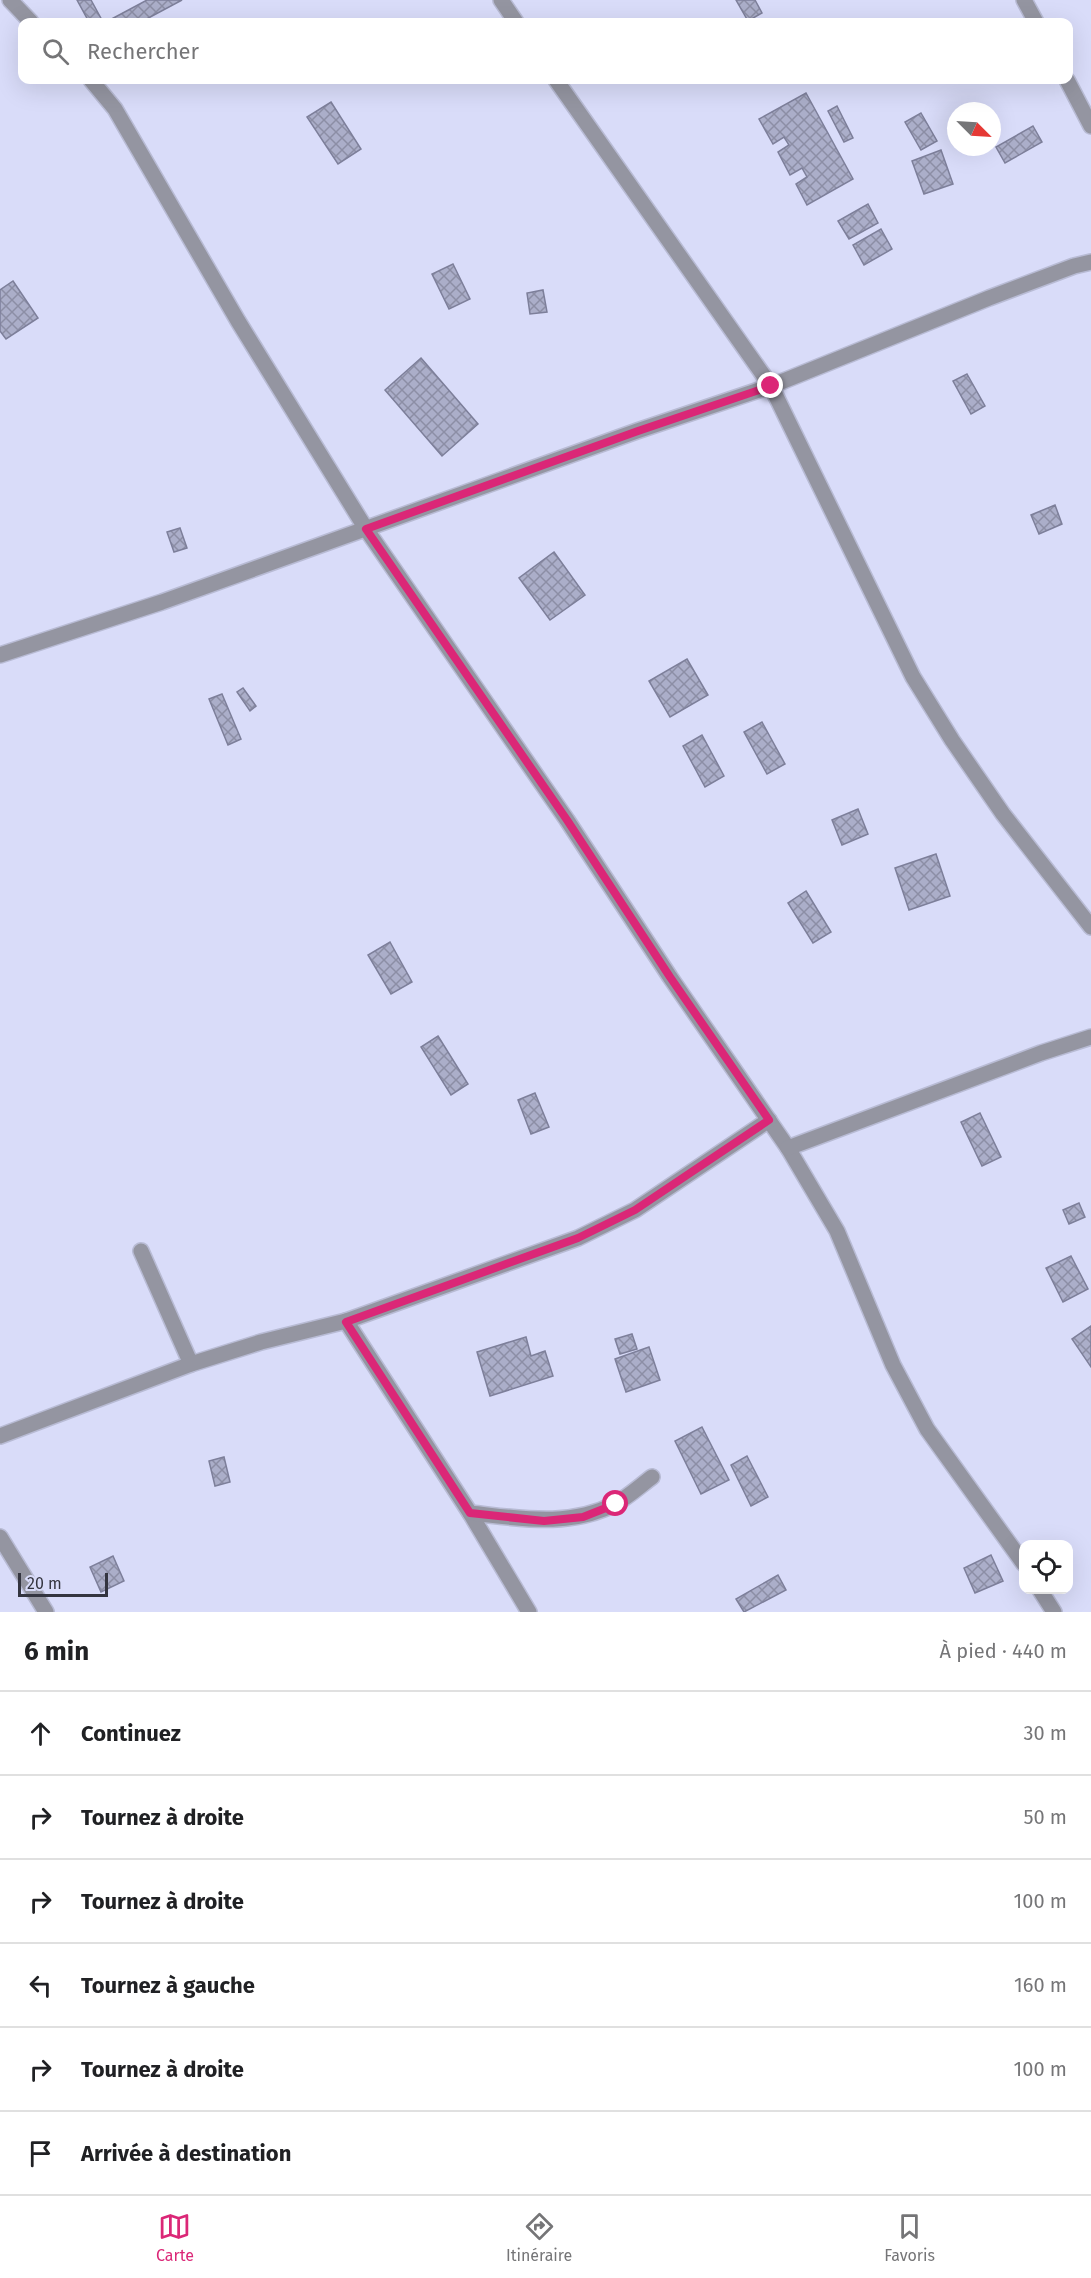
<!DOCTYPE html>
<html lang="fr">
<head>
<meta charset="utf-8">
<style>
  :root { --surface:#fff; --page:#f2f2f2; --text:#202124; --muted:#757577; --line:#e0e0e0; --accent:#db2777 }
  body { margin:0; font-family:"Fira Sans",sans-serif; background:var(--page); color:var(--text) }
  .controls { position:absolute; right:18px; bottom:18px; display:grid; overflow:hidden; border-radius:12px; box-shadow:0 6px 24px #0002 }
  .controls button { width:54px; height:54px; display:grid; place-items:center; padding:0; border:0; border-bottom:2px solid var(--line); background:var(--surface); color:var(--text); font:30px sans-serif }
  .compass { position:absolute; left:947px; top:102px; width:54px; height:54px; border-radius:50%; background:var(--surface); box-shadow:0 6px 24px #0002; rotate:114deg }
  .scale { position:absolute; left:18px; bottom:15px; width:90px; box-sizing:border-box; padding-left:6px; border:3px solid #343540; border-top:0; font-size:16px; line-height:21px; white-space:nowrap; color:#343540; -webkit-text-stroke:4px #d9dcf9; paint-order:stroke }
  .stop { position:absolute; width:18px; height:18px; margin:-14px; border:4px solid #db2777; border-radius:50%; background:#fff }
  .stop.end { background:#db2777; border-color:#fff; box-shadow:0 2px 6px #0008 }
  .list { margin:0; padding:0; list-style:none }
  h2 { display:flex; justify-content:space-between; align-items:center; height:78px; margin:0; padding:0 24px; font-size:26px }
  h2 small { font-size:20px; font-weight:400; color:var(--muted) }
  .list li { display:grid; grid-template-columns:39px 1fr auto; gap:18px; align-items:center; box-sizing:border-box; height:84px; padding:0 24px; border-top:2px solid var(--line) }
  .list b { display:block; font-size:22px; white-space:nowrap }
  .list em { font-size:20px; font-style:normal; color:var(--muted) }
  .icon { flex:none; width:33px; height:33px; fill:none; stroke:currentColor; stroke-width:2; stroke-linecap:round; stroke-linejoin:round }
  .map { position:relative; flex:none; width:1091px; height:1612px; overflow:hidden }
  .search { position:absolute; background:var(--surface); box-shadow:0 6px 24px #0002; left:18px; right:18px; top:18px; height:66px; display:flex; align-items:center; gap:15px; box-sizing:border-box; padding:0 21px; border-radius:12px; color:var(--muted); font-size:22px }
  .sheet { height:582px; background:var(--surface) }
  nav { display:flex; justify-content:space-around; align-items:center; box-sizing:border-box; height:84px; border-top:2px solid var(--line); background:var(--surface); font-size:16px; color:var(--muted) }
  nav a { display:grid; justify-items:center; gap:3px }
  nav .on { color:var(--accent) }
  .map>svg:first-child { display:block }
  .building { fill:url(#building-cross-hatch); stroke:#7d7f9a; stroke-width:1.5 }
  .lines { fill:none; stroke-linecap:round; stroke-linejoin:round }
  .minor-casing { stroke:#b8bbd4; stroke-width:18 }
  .minor { stroke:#9495a1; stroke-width:15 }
  .route { stroke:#db2777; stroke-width:8 }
</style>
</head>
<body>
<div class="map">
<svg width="1091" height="1612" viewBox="0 0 1091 1612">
  <defs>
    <pattern id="building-cross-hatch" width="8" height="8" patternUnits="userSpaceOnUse" patternTransform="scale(1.5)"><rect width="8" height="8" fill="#abaec9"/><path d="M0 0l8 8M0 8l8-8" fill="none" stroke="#8c8ea5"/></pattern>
  </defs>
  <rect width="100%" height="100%" fill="#d9dcf9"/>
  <g class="building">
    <path d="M77,0H91L103,22H89Z"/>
    <path d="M147,0H182L141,22H106Z"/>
    <path d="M736,0H755L762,13L748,21Z"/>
    <path d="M806,93L853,179L807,205L796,184L807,177L802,168L790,175L778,152L789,145L784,137L773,144L759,119Z"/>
    <path d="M331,102L361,149L338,164L307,117Z"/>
    <path d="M837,106L853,138L844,142L828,111Z"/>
    <path d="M921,113L937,141L921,150L905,122Z"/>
    <path d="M1033,126L1042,142L1005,163L996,147Z"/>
    <path d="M941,150L953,184L924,194L912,161Z"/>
    <path d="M868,204L878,223L849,239L838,221Z"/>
    <path d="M881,229L892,249L864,265L853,245Z"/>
    <path d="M453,264L470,299L449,309L432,274Z"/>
    <path d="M13,281L38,318L6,339L0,331V290Z"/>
    <path d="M543,290L547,312L530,314L527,293Z"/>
    <path d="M421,358L478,424L442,456L385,390Z"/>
    <path d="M967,374L985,406L971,414L953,381Z"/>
    <path d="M1055,505L1062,524L1039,534L1031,515Z"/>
    <path d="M180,528L187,548L174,552L167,532Z"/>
    <path d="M554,552L585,595L550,620L519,578Z"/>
    <path d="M687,659L708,695L670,717L649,681Z"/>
    <path d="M243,688L256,706L250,711L237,692Z"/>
    <path d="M222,694L241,739L228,745L209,699Z"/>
    <path d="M762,722L785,764L767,774L744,732Z"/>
    <path d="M702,735L724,776L705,787L683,746Z"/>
    <path d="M858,809L868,834L842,845L832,820Z"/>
    <path d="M936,854L950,896L909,910L895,868Z"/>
    <path d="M806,891L831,932L813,943L788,903Z"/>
    <path d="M390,942L412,982L391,994L368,955Z"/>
    <path d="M438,1036L468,1084L451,1095L421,1047Z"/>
    <path d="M535,1093L549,1127L531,1134L518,1100Z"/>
    <path d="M980,1113L1001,1157L982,1166L961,1122Z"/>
    <path d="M1079,1203L1085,1217L1069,1224L1063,1210Z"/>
    <path d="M1071,1256L1088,1289L1063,1302L1046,1268Z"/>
    <path d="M1091,1326V1367L1072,1339Z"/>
    <path d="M632,1334L637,1349L620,1354L615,1339Z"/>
    <path d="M526,1337L531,1356L545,1351L553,1376L490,1396L477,1352Z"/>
    <path d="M649,1347L660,1380L626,1392L615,1359Z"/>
    <path d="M702,1427L729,1480L701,1494L675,1441Z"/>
    <path d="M747,1456L768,1497L751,1506L731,1465Z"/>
    <path d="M224,1457L230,1482L215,1486L209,1461Z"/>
    <path d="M991,1555L1003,1581L975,1593L964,1568Z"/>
    <path d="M113,1556L124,1581L101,1592L90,1567Z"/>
    <path d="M778,1575L786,1590L744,1612L736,1599Z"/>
  </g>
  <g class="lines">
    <g class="minor-casing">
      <g id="minor">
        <path d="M10,0L31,22"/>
        <path d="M501,0L516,22"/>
        <path d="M1024,0L1036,22"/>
        <path d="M91,80L115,109L238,321L366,529L567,820L670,977L788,1148L837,1231L893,1365L927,1429L1024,1564"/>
        <path d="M556,80L771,386L913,677L952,740L1003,814L1091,927"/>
        <path d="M1067,80L1091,126"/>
        <path d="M0,655L162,602L637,431L771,386L989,298L1074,266L1091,262"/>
        <path d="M788,1148L1041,1053L1091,1037"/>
        <path d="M141,1251L191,1364"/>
        <path d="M346,1321L470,1513L529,1612"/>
        <path d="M0,1436L191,1364L261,1342L346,1321L578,1238L635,1210L769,1120"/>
        <path d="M470,1513C519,1518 568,1528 615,1504C628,1497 640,1486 652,1477"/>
        <path d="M0,1537L46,1612"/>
        <path d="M1040,1590L1054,1612"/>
      </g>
    </g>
    <use href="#minor" class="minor"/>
  </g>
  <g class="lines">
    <path class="route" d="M616,1504L583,1517L544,1521L470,1513L346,1322L578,1238L635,1210L769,1120L670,977L567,820L366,529L638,431L771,386"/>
  </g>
</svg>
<div class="controls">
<button><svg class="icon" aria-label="locate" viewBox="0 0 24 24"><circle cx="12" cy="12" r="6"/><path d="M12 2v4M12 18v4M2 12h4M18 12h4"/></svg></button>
</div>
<svg class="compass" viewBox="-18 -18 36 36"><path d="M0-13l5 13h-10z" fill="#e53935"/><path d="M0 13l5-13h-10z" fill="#757577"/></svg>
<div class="scale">20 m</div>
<div class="stop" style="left:616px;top:1504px"></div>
<div class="stop end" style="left:771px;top:386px"></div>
<div class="search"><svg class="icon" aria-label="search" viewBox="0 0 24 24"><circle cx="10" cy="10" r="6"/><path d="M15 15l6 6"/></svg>Rechercher</div>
</div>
<section class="sheet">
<h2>6 min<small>À pied · 440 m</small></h2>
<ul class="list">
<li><svg class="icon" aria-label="ahead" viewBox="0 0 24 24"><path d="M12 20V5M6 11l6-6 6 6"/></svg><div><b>Continuez</b></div><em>30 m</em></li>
<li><svg class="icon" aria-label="right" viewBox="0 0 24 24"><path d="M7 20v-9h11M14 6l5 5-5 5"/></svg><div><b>Tournez à droite</b></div><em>50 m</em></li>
<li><svg class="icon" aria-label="right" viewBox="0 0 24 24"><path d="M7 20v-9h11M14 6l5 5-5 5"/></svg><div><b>Tournez à droite</b></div><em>100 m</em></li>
<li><svg class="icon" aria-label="left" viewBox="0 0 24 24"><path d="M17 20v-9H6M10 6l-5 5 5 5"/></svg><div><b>Tournez à gauche</b></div><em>160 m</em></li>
<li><svg class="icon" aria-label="right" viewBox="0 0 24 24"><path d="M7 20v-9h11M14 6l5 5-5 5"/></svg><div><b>Tournez à droite</b></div><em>100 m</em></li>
<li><svg class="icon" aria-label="arrive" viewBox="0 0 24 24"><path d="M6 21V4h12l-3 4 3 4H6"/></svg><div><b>Arrivée à destination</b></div></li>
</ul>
</section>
<nav>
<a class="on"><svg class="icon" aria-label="map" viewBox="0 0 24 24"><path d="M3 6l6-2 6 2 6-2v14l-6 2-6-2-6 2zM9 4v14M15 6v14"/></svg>Carte</a>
<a><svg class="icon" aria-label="directions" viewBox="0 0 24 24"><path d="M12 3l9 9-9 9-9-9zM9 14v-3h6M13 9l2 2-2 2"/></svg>Itinéraire</a>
<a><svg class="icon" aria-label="saved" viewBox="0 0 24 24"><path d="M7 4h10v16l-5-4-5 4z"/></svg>Favoris</a>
</nav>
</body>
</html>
